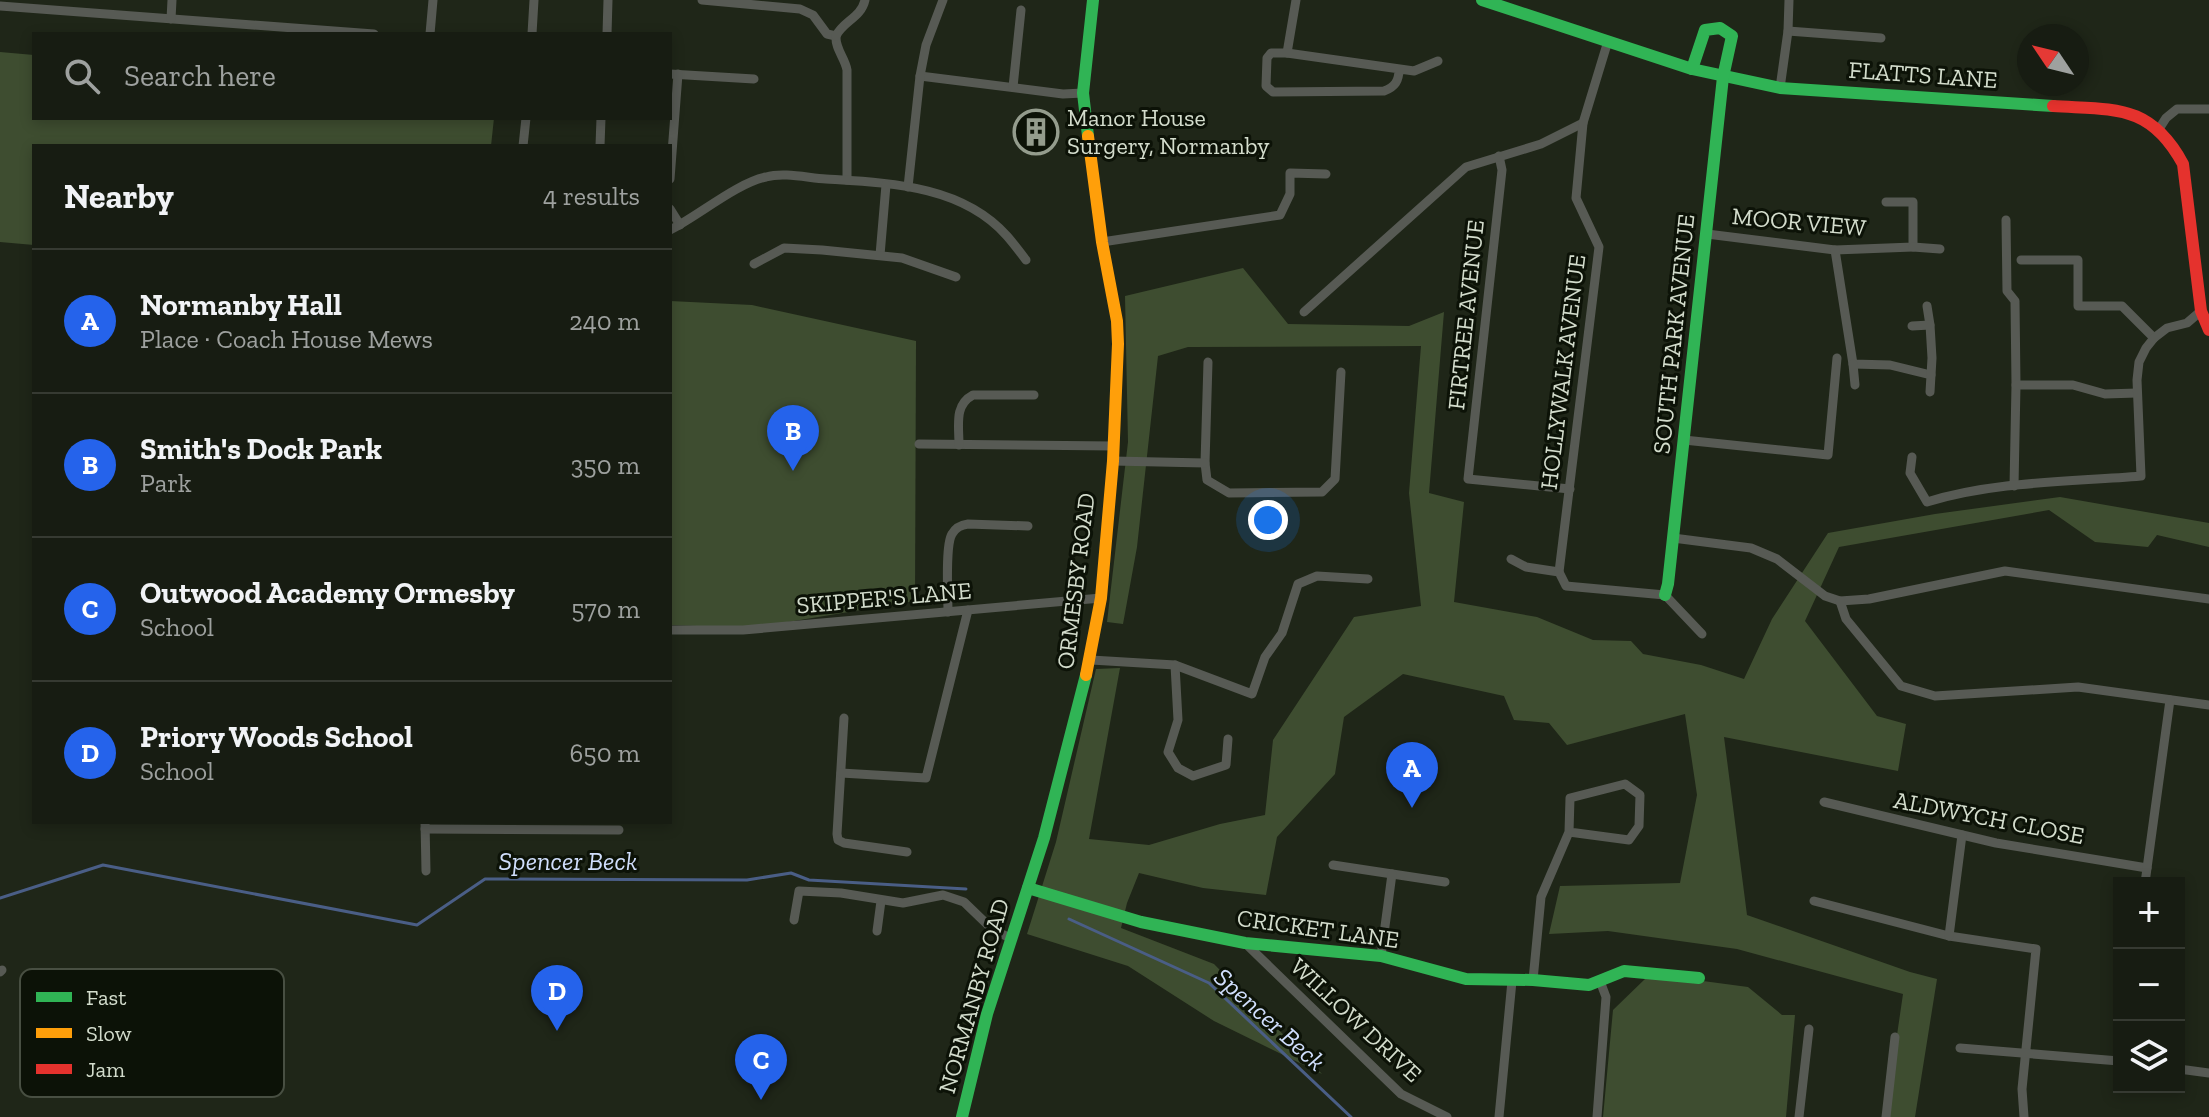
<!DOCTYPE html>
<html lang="en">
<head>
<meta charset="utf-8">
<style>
  :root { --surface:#171c12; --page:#20251b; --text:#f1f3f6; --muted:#9ea19f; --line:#363a32; --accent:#2563eb }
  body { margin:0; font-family:"Zilla Slab",serif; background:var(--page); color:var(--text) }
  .controls { position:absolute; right:24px; bottom:24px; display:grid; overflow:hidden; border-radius:0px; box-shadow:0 4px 12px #0003 }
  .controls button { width:72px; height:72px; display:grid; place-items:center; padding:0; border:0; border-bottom:2px solid var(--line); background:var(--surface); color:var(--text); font:40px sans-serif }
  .compass { position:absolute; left:2017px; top:24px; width:72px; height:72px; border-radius:50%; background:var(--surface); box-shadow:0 4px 12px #0003; rotate:305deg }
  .you { position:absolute; left:1268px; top:520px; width:28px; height:28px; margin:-20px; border:6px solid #fff; border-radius:50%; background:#1a73e8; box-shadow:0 0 0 12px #1a73e833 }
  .badge { display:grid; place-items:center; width:52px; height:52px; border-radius:50%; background:var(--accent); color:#fff; font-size:26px; font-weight:700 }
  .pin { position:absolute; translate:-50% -66px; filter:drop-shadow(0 2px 4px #0008) }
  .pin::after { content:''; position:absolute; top:42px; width:28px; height:24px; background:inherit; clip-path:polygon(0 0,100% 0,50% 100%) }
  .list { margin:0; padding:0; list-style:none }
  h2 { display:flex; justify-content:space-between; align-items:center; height:104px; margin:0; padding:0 32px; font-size:34px }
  h2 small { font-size:26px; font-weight:400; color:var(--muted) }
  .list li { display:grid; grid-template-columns:52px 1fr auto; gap:24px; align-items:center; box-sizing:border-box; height:144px; padding:0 32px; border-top:2px solid var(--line) }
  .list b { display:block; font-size:30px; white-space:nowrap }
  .list p { margin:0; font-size:26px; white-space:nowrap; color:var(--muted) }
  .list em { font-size:26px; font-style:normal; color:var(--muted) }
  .icon { flex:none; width:44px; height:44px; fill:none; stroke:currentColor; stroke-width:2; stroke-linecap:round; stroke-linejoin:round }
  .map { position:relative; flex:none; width:2209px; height:1117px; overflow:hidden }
  .search { position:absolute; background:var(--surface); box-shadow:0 4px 12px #0003; left:32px; top:32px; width:640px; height:88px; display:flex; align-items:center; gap:20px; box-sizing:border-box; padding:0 28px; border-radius:0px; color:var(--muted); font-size:30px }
  .panel { position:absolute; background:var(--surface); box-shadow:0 4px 12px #0003; left:32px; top:144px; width:640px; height:680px; border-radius:0px }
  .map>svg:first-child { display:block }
  .green { fill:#3e4d30 }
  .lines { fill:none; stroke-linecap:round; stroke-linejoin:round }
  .stream { stroke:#4a5e86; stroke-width:3 }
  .street { stroke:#575a54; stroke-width:9 }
  .fast { stroke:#30b455; stroke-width:12 }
  .slow { stroke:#ff9f0a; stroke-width:12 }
  .jam { stroke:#e5322d; stroke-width:12 }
  .labels { text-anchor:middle; stroke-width:6; stroke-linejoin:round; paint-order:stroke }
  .street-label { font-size:24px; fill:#d3dccc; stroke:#0c1207 }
  .poi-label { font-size:24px; fill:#d3dccc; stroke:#0c1207; text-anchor:start }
  .water-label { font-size:26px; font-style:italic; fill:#d0defc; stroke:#0c1207 }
  .key { fill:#0c1207; stroke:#484f42; stroke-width:2 }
  .key-label { font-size:22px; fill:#d3dccc }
</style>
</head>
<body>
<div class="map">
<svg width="2209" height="1117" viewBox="0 0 2209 1117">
  <rect width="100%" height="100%" fill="#1f2618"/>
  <g class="green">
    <path d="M0,52L34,55V118H494L491,146H34V245L0,242Z"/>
    <path d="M1243,268L1288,324L1409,326L1444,312L1429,493L1464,502L1454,602L1537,617L1593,640L1631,641L1643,654L1701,665L1744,679L1772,619L1828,533L1935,514L2060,497L2209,523V547L2157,535L2148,547L2095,542L2049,510L1839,547L1805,621L1877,716L1906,724L1898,771L1724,737L1747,915L1910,972L1937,979L1915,1117H1885L1903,994L1737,949L1608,931L1549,934L1560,886L1680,883L1697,795L1685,714L1567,745L1549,723L1514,720L1504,696L1403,674L1344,717L1335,774L1277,837L1266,895L1203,888L1139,873L1127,903L1121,928L1214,964L1322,1074L1214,1021L1128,966L1027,934L1056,842L1096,669L1120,668L1089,839L1149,845L1220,824L1265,815L1273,740L1354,617L1421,606L1409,493L1421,346L1188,347L1158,356L1137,547L1123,624L1107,622L1128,442L1125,296Z"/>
    <path d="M670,301L752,305L916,341L915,601L751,628L670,625Z"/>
    <path d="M1646,978L1703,981L1748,987L1782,1015H1795L1786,1117H1603L1613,1010Z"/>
  </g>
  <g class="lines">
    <g class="stream">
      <path d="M0,898L103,865L417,925L485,879L747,880L791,873L809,880L966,889"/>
      <path d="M1069,919L1209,983L1351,1117"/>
    </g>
    <g class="street">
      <path d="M702,0L800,9L813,15L827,34L836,36C835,49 845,58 847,70V180"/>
      <path d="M0,6L374,34"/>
      <path d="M171,19L172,0"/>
      <path d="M1788,31L1881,38"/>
      <path d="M430,34L433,0"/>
      <path d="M532,34L534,0"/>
      <path d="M607,34L608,0"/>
      <path d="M836,36C843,21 861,18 865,0"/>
      <path d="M1287,53L1296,0"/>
      <path d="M1399,69C1399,81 1395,87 1384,91L1273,92L1266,86L1267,58L1271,53H1287L1414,71L1438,61"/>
      <path d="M670,74L754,79"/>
      <path d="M920,76L1063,94L1083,93"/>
      <path d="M1013,87L1021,10"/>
      <path d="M1780,88L1788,31L1789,0"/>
      <path d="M2159,129L2166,118L2177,109H2209"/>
      <path d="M523,146L526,118"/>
      <path d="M600,146L601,118"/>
      <path d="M1499,156L1502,170L1468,479L1570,489"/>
      <path d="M670,179L678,74"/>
      <path d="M908,187L920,76L926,45L943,0"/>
      <path d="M670,209L680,225"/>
      <path d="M2006,220L2007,291L2015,301L2016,385L2014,486"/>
      <path d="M670,230C698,216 737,183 766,177C784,172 808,178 826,179C889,183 962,185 1007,236C1014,244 1020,252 1026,260"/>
      <path d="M1707,234L1835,250L1913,247V202H1886"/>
      <path d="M1102,242L1280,215L1290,194V173L1326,174"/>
      <path d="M1913,247L1940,249"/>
      <path d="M1835,250L1853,364L1890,365L1931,375L1930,392"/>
      <path d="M880,255L886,185"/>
      <path d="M2021,260H2078V306H2122L2154,338"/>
      <path d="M754,264L784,248L822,250L902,258L956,277"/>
      <path d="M1927,306L1930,325"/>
      <path d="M1304,312L1466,167L1541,144L1583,123"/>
      <path d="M1912,326L1930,325L1932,358L1931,375"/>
      <path d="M1208,362L1205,463L1207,480L1229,493L1322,492L1335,479L1341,372"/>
      <path d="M1853,364L1855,385"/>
      <path d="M2016,385H2073L2105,394L2137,393"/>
      <path d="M1684,440L1828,455L1837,358"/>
      <path d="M919,444L1114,446"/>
      <path d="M959,445C959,425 954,405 973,395H1034"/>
      <path d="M1912,457L1910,473L1927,502C1995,481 2071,482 2141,476L2137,380L2139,362L2146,348L2154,338L2167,328L2187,323L2201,311"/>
      <path d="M1113,461L1205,463"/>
      <path d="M1673,538L1751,548L1777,559L1825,596L1840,601L1869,599L2005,571L2209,599"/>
      <path d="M1511,559L1526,567L1559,572L1566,586L1665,595L1702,634"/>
      <path d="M1559,572L1599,247L1576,198L1583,123L1608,41"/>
      <path d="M1840,601L1846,619L1901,686L1935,696L2078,687L2209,705"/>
      <path d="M948,612C948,596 945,545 952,534C956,527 961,525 968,524L1028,526"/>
      <path d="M670,630H743L1101,598"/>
      <path d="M1091,660L1175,665L1252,694L1265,657L1282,633L1298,584L1317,576L1368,579"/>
      <path d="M1175,665L1178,720L1168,752L1178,768L1193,776L1226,765L1228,739"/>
      <path d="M844,718L837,834L838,840L844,843L907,852"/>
      <path d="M841,773L926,778L968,610"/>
      <path d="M1824,802L1996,843L2147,868"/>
      <path d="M425,822L426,871"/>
      <path d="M425,829L619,830"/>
      <path d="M1333,865L1445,882"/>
      <path d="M2145,883L2170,700"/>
      <path d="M1814,901L1949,936L2036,949L2022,1089L2024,1117"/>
      <path d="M794,920L799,891L841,893L903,903L943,895L964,902L992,929L1010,938"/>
      <path d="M877,931L881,901"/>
      <path d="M1949,936L1962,835"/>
      <path d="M1245,943L1401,1094L1447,1117"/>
      <path d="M1381,956L1392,874"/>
      <path d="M0,972L2,970"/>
      <path d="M1533,980L1541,897L1569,832L1629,840L1639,826L1640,795L1625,784L1570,798L1569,832"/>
      <path d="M1960,1048L2119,1061"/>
      <path d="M2179,1069L2209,1073"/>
      <path d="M1499,1117L1512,981"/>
      <path d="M1597,1117L1606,997L1600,981"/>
      <path d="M1799,1117L1809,1029"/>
      <path d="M1886,1117L1895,1037"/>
    </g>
    <g class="fast">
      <path d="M1482,0L1692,69L1780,88L2053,106"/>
      <path d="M1088,136L1083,93L1093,0"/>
      <path d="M1665,595L1668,584L1723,77L1732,36L1720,28L1705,30L1692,69"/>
      <path d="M1028,888L1141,922L1245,943L1381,956L1466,979L1533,980L1589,985L1624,971L1699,978"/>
      <path d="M962,1117L987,1014L1044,838L1086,675"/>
    </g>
    <path class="slow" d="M1086,675L1101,598L1113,461L1118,344L1117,321L1102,242L1088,136"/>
    <path class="jam" d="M2053,106C2114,110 2150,103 2183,164L2201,311L2209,330"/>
  </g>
  <defs>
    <g id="building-ring" transform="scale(2.3)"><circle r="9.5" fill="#0c1207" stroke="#949c8d" stroke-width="1.5"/><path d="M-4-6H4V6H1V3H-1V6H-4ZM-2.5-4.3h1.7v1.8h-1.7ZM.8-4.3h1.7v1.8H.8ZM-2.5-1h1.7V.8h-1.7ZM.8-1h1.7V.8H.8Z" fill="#949c8d"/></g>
  </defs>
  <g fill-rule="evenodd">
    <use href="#building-ring" x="1036" y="132"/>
  </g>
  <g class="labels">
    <g class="street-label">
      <text transform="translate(1923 75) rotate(4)" y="8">FLATTS LANE</text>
      <text transform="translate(1799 222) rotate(5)" y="8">MOOR VIEW</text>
      <text transform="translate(1466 315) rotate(-84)" y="8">FIRTREE AVENUE</text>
      <text transform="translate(1674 334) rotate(-84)" y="8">SOUTH PARK AVENUE</text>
      <text transform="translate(1563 372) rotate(-83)" y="8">HOLLYWALK AVENUE</text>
      <text transform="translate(1076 581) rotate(-83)" y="8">ORMESBY ROAD</text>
      <text transform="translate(884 598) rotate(-5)" y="8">SKIPPER'S LANE</text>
      <text transform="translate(1989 818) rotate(11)" y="8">ALDWYCH CLOSE</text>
      <text transform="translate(1318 929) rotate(8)" y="8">CRICKET LANE</text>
      <text transform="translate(974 996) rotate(-74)" y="8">NORMANBY ROAD</text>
      <text transform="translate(1356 1020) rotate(43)" y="8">WILLOW DRIVE</text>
    </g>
    <g class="poi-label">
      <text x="1067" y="126">Manor House<tspan x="1067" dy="28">Surgery, Normanby</tspan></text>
    </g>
    <g class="water-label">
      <text x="568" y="870">Spencer Beck</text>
      <text transform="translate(1270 1019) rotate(42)" y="9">Spencer Beck</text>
    </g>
  </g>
  <rect x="20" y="969" width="264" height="128" rx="12" class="key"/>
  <rect x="36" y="992" width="36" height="10" fill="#30b455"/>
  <rect x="36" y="1028" width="36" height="10" fill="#ff9f0a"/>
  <rect x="36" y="1064" width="36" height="10" fill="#e5322d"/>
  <g class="key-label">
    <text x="86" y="1005">Fast</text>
    <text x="86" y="1041">Slow</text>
    <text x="86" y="1077">Jam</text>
  </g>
</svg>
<div class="controls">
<button>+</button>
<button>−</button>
<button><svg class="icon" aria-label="layers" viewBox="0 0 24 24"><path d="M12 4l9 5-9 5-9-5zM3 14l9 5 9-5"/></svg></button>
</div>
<svg class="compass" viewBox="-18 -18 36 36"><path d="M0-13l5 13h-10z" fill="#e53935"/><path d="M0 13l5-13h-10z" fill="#9ea19f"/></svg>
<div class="you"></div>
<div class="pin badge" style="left:1412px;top:808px">A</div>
<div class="pin badge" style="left:793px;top:471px">B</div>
<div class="pin badge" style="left:761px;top:1100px">C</div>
<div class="pin badge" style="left:557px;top:1031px">D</div>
<div class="search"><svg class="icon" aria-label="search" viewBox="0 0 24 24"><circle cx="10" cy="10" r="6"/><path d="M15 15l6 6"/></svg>Search here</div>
<section class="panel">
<h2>Nearby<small>4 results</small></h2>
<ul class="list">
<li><span class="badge">A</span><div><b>Normanby Hall</b><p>Place · Coach House Mews</p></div><em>240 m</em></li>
<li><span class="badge">B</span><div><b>Smith's Dock Park</b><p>Park</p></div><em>350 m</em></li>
<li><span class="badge">C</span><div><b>Outwood Academy Ormesby</b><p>School</p></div><em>570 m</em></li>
<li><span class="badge">D</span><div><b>Priory Woods School</b><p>School</p></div><em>650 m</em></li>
</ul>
</section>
</div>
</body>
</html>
